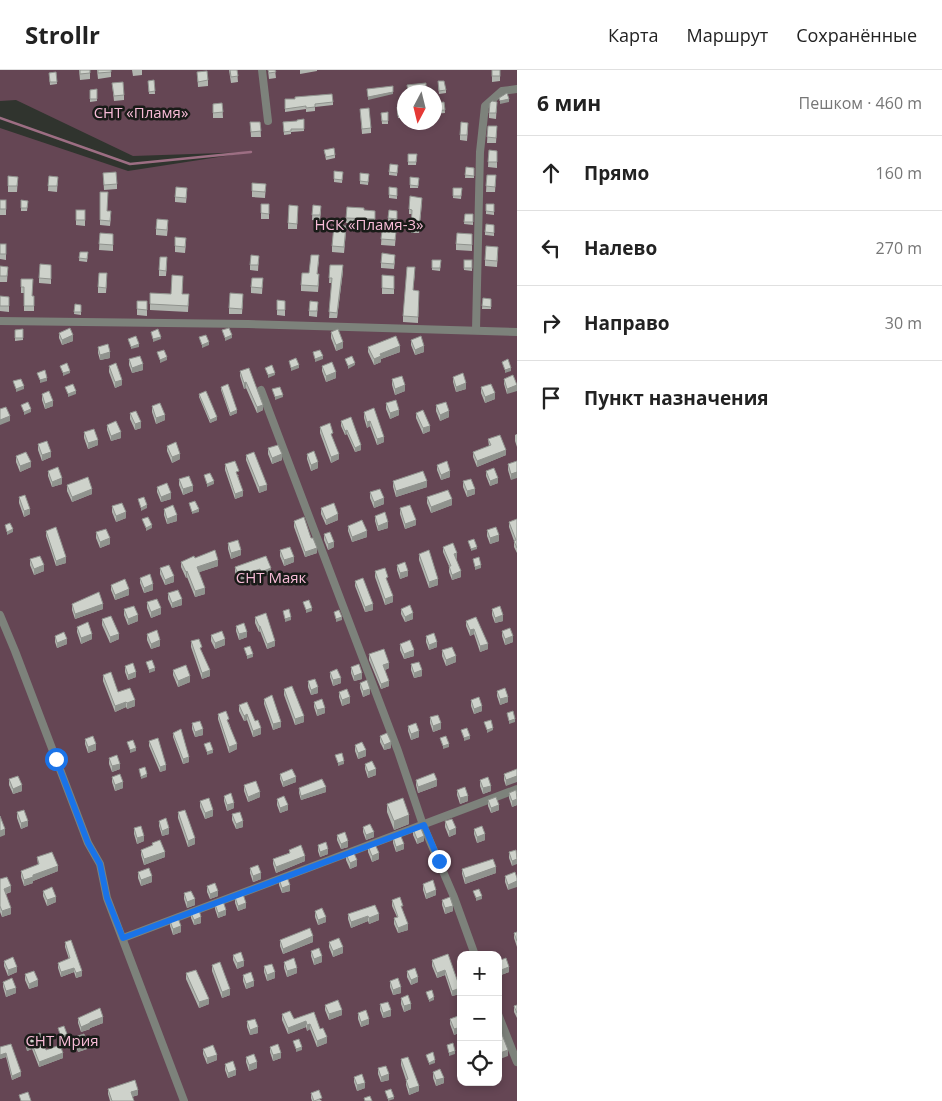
<!DOCTYPE html>
<html lang="ru">
<head>
<meta charset="utf-8">
<style>
  :root { --surface:#fff; --page:#f6f6f6; --text:#222; --muted:#767676; --line:#e0e0e0 }
  body { margin:0; font-family:"Open Sans",sans-serif; background:var(--page); color:var(--text) }
  .controls { position:absolute; right:15px; bottom:15px; display:grid; overflow:hidden; border-radius:10px; box-shadow:0 2px 8px #0003 }
  .controls button { width:45px; height:45px; display:grid; place-items:center; padding:0; border:0; border-bottom:1px solid var(--line); background:var(--surface); color:var(--text); font:25px sans-serif }
  .compass { position:absolute; left:397px; top:15px; width:45px; height:45px; border-radius:50%; background:var(--surface); box-shadow:0 2px 8px #0003; rotate:187deg }
  .stop { position:absolute; width:15px; height:15px; margin:-11px; border:4px solid #1a73e8; border-radius:50%; background:#fff }
  .stop.end { background:#1a73e8; border-color:#fff; box-shadow:0 1px 5px #0008 }
  .list { margin:0; padding:0; list-style:none }
  h2 { display:flex; justify-content:space-between; align-items:center; height:65px; margin:0; padding:0 20px; font-size:21px }
  h2 small { font-size:16px; font-weight:400; color:var(--muted) }
  .list li { display:grid; grid-template-columns:32px 1fr auto; gap:15px; align-items:center; box-sizing:border-box; height:75px; padding:0 20px; border-top:1px solid var(--line) }
  .list b { display:block; font-size:19px; white-space:nowrap }
  .list em { font-size:16px; font-style:normal; color:var(--muted) }
  .icon { flex:none; width:28px; height:28px; fill:none; stroke:currentColor; stroke-width:2; stroke-linecap:round; stroke-linejoin:round }
  .map { position:relative; flex:none; width:517px; height:1031px; overflow:hidden }
  header { display:flex; align-items:center; gap:30px; box-sizing:border-box; height:70px; padding:0 25px; background:var(--surface); border-bottom:1px solid var(--line) }
  header strong { font-size:24px }
  nav { display:flex; gap:28px; margin-inline-start:auto; font-size:18px }
  main { display:flex }
  aside { flex:1; background:var(--surface) }
  .map>svg:first-child { display:block }
  .green { fill:#654654; fill-rule:evenodd }
  .lines { fill:none; stroke-linecap:round; stroke-linejoin:round }
  .stream { stroke:#9d6e83; stroke-width:2.5 }
  .minor { stroke:#7d827b; stroke-width:8 }
  .wall { fill:#b1b5af }
  .shaded-wall { fill:#90938e }
  .building { fill:#ced2cb; stroke:#90938e }
  .route { stroke:#1a73e8; stroke-width:6 }
  .labels { text-anchor:middle; stroke-width:5; stroke-linejoin:round; paint-order:stroke }
  .park-label { font-size:15px; fill:#f8bcd7; stroke:#191b18 }
</style>
</head>
<body>
<header>
<strong>Strollr</strong>
<nav><a>Карта</a><a>Маршрут</a><a>Сохранённые</a></nav>
</header>
<main>
<div class="map">
<svg width="517" height="1031" viewBox="0 0 517 1031">
  <rect width="100%" height="100%" fill="#30342e"/>
  <path class="green" d="M0,0H517V1031H0V58L128,101L251,82L133,86L16,30L0,31ZM404,22H434V52H404ZM461,885H498V1012H461Z"/>
  <g class="lines">
    <path class="stream" d="M0,48L130,94L251,82"/>
    <g class="minor">
      <path d="M262,0L268,51"/>
      <path d="M0,251L248,254L517,262"/>
      <path d="M476,260L480,82L485,36L502,21L517,19"/>
      <path d="M261,320L398,681L423,755L454,827L475,885"/>
      <path d="M0,545L15,581L88,773L100,794L107,828L184,1031"/>
      <path d="M123,868L517,719"/>
      <path d="M498,944L517,992"/>
    </g>
  </g>
  <g class="wall">
    <path d="M79,0H90V9L80,10Z"/>
    <path d="M97,0H111V7L98,9Z"/>
    <path d="M132,0H142V5L133,6Z"/>
    <path d="M229,0H237L238,12L231,13Z"/>
    <path d="M268,0H275L276,8L269,9Z"/>
    <path d="M300,0H317V1L300,4Z"/>
    <path d="M492,0L500,6V11L492,12Z"/>
    <path d="M56,2L57,14L50,15L49,3Z"/>
    <path d="M197,2L208,10V16L198,17Z"/>
    <path d="M154,10L155,24H149L148,11Z"/>
    <path d="M112,13L124,25V30L114,31Z"/>
    <path d="M438,14L446,20V23L439,24Z"/>
    <path d="M97,19V31L90,32V20Z"/>
    <path d="M285,29L333,32V35L315,37V41L306,42V39L285,42Z"/>
    <path d="M444,32L445,43L434,44V33Z"/>
    <path d="M497,32L496,49L489,48V43Z"/>
    <path d="M222,33L223,48H213V34Z"/>
    <path d="M403,36L404,48H398L397,37Z"/>
    <path d="M360,39L371,58V63L362,64Z"/>
    <path d="M381,43L388,51V54H382Z"/>
    <path d="M304,49V61L291,62V64L284,65L283,52L297,51Z"/>
    <path d="M250,52H260L261,67H251Z"/>
    <path d="M488,56H497L496,73H487Z"/>
    <path d="M468,58L467,71L460,70V65Z"/>
    <path d="M324,80L335,85V88L326,90Z"/>
    <path d="M489,80L497,81V98L488,97Z"/>
    <path d="M408,84H417L416,95H408Z"/>
    <path d="M398,95L397,106L389,105V102Z"/>
    <path d="M466,97L474,98V108H465Z"/>
    <path d="M334,101L343,102L342,113L334,112Z"/>
    <path d="M103,103L117,114V119L104,120Z"/>
    <path d="M360,103L369,104L368,115L360,114Z"/>
    <path d="M487,105H496L495,122H486Z"/>
    <path d="M8,106L18,107L17,122H8Z"/>
    <path d="M49,106L58,107L57,122L48,121Z"/>
    <path d="M410,107L419,108L418,118H410Z"/>
    <path d="M252,113L266,114L265,128L252,127Z"/>
    <path d="M389,117L397,118V129L389,128Z"/>
    <path d="M453,118H462L461,129L453,128Z"/>
    <path d="M100,122L107,141L111,146L110,156L100,155Z"/>
    <path d="M187,123L186,133L175,132V127Z"/>
    <rect x="0" y="130" width="6" height="15"/>
    <path d="M21,130L28,131L27,141H21Z"/>
    <path d="M422,132L419,163H411L412,144H409V139Z"/>
    <path d="M269,134V149H261V143Z"/>
    <path d="M494,134V145L486,144V141Z"/>
    <path d="M313,135L321,141L320,151L312,150Z"/>
    <path d="M298,136L297,159H288V153Z"/>
    <path d="M347,137L364,140L375,141V154L346,153Z"/>
    <path d="M76,140H85V156L76,155Z"/>
    <path d="M389,140L397,141V152L388,151Z"/>
    <path d="M465,144H473V155L464,154Z"/>
    <path d="M494,155V166L485,165V162Z"/>
    <path d="M168,156L167,166L156,165V159Z"/>
    <path d="M382,161L396,162L395,176L381,175Z"/>
    <path d="M346,162L344,183L332,182V176Z"/>
    <path d="M100,163L113,164V181L99,180Z"/>
    <path d="M472,170V181L456,180V174Z"/>
    <path d="M186,173L185,183L175,182V176Z"/>
    <path d="M0,174H6V190L0,189Z"/>
    <path d="M80,182H88L87,192L79,191Z"/>
    <path d="M498,183L497,197L485,196V190Z"/>
    <path d="M259,186L258,201L250,200V195Z"/>
    <path d="M395,190L394,199L381,198V193Z"/>
    <path d="M441,190L440,201L432,200V198Z"/>
    <path d="M464,190H472V201L464,200Z"/>
    <path d="M319,191L317,204L319,210L318,222L301,221V215Z"/>
    <path d="M167,193L166,206H159V200Z"/>
    <path d="M330,195L343,201L337,248H329L332,213H329Z"/>
    <path d="M0,196L8,197L7,212H0Z"/>
    <path d="M51,201V214L39,213V208Z"/>
    <path d="M415,203L413,220L419,221L418,253L403,252V246Z"/>
    <path d="M263,208L262,224L251,223V217Z"/>
    <path d="M21,209L32,226H34V241H24V223H21Z"/>
    <path d="M107,209L106,223H98V217Z"/>
    <path d="M183,212L182,224H189L188,242L150,240V223L171,224Z"/>
    <path d="M394,212V224H382V218Z"/>
    <path d="M0,226L9,227V242L0,241Z"/>
    <path d="M483,228L491,229V239H482Z"/>
    <path d="M243,229L242,244H229V238Z"/>
    <path d="M137,231H147V246L137,245Z"/>
    <path d="M318,232L317,247L309,246V241Z"/>
    <path d="M75,234L81,235V245L74,244Z"/>
    <path d="M285,236V246L277,245V240Z"/>
    <path d="M23,259V270L15,271V260Z"/>
    <path d="M331,262L343,278L336,281L331,268Z"/>
    <path d="M59,263L73,271L62,275L59,268Z"/>
    <path d="M411,270L424,282L415,285L411,275Z"/>
    <path d="M98,277L110,288L100,290L98,283Z"/>
    <path d="M368,277L400,282L381,289V292L374,295L368,282Z"/>
    <path d="M129,289L143,300L132,303L129,295Z"/>
    <path d="M109,296L122,315L115,318L109,302Z"/>
    <path d="M322,296L336,308L326,312L322,301Z"/>
    <path d="M240,301L263,340L257,343L246,318L244,319L240,306Z"/>
    <path d="M513,305L507,324L504,314V309Z"/>
    <path d="M453,307L466,319L456,322L453,312Z"/>
    <path d="M392,309L405,321L395,325L392,315Z"/>
    <path d="M221,317L237,343L230,346L221,320Z"/>
    <path d="M481,317L495,329L485,333L481,323Z"/>
    <path d="M42,324L53,336L45,339L42,330Z"/>
    <path d="M199,324L217,350L210,353L199,327Z"/>
    <path d="M386,333L399,345L390,349L386,339Z"/>
    <path d="M436,335L449,347L440,351L436,341Z"/>
    <path d="M152,336L165,350L156,354L152,342Z"/>
    <path d="M364,342L384,372L377,375L370,356L367,358L364,348Z"/>
    <path d="M130,343L141,358L135,360L130,349Z"/>
    <path d="M416,343L430,361L423,364L416,348Z"/>
    <path d="M341,351L361,380L355,382L347,364L345,365L341,356Z"/>
    <path d="M107,355L121,368L111,371L107,360Z"/>
    <path d="M320,357L333,369L339,389L331,393L320,363Z"/>
    <path d="M84,362L98,375L88,379L84,368Z"/>
    <path d="M517,364V377L515,371V365Z"/>
    <path d="M488,369L506,385L477,397L473,387V382L489,376Z"/>
    <path d="M38,374L51,387L42,391L38,380Z"/>
    <path d="M167,376L180,389L172,393L167,381Z"/>
    <path d="M268,378L282,390L272,394L268,384Z"/>
    <path d="M307,384L318,398L311,401L307,389Z"/>
    <path d="M246,385L267,420L259,423L246,390Z"/>
    <path d="M16,386L31,397L20,402L16,392Z"/>
    <path d="M517,391L511,410L508,400V394Z"/>
    <path d="M225,394L239,406H238L243,426L235,429L225,400Z"/>
    <path d="M437,395L450,407L441,410L437,400Z"/>
    <path d="M48,401L62,414L52,417L48,406Z"/>
    <path d="M486,401L498,413L490,416L486,406Z"/>
    <path d="M179,409L193,421L183,425L179,415Z"/>
    <path d="M393,411L427,417L396,427L393,417Z"/>
    <path d="M463,411L475,424L467,427L463,417Z"/>
    <path d="M67,415L92,424L72,432L67,421Z"/>
    <path d="M157,417L171,429L161,432L157,422Z"/>
    <path d="M370,422L384,434L374,438L370,428Z"/>
    <path d="M19,427L30,444L24,447L19,433Z"/>
    <path d="M427,427L452,435L431,443L427,433Z"/>
    <path d="M112,436L126,448L116,452L112,442Z"/>
    <path d="M321,438L338,450L326,455L321,444Z"/>
    <path d="M400,438L416,455L405,459L400,444Z"/>
    <path d="M164,439L177,451L167,454L164,445Z"/>
    <path d="M375,446L388,458L378,461L375,451Z"/>
    <path d="M517,449V483L514,477V471L509,457V452Z"/>
    <path d="M294,451L317,483L305,487L294,457Z"/>
    <path d="M348,456L367,467L352,472L348,461Z"/>
    <path d="M487,460L499,471L490,474L487,466Z"/>
    <path d="M46,461L66,493L56,496L46,466Z"/>
    <path d="M96,462L110,474L100,478L96,468Z"/>
    <path d="M324,464L334,477L328,480L324,470Z"/>
    <path d="M228,473L241,485L231,489L228,479Z"/>
    <path d="M443,477L457,488L456,489L461,507L452,510L449,502V496L443,482Z"/>
    <path d="M280,480L294,492L284,496L280,486Z"/>
    <path d="M419,484L438,515L429,518L419,490Z"/>
    <path d="M266,486L271,503L261,507L260,504L239,512L235,502V497Z"/>
    <path d="M195,488L218,496L199,502L205,524L195,527L187,507L186,508L181,497V492Z"/>
    <path d="M30,489L44,501L34,505L30,495Z"/>
    <path d="M397,495L408,506L400,509L397,500Z"/>
    <path d="M160,498L174,512L165,515L160,504Z"/>
    <path d="M375,501L388,513L393,532L385,535L375,507Z"/>
    <path d="M140,508L153,520L144,523L140,513Z"/>
    <path d="M355,511L373,540L365,542L355,516Z"/>
    <path d="M111,515L129,525L115,530L111,520Z"/>
    <path d="M168,523L182,535L172,538L168,529Z"/>
    <path d="M147,532L161,544L151,548L147,538Z"/>
    <path d="M72,534L103,539L75,549L72,540Z"/>
    <path d="M124,539L138,551L128,555L124,545Z"/>
    <path d="M401,539L413,549L405,552L401,544Z"/>
    <path d="M492,539L503,551L495,553L492,545Z"/>
    <path d="M255,547L275,576L267,579L260,561L259,562L255,553Z"/>
    <path d="M476,547L488,579L480,582L474,564L470,566L466,556V551Z"/>
    <path d="M102,549L119,569L110,573L102,555Z"/>
    <path d="M236,556L247,567L239,570L236,561Z"/>
    <path d="M77,557L92,569L81,574L77,562Z"/>
    <path d="M502,561L513,572L505,575L502,566Z"/>
    <path d="M147,564L160,576L151,579L147,570Z"/>
    <path d="M211,565L225,575L215,579L211,571Z"/>
    <path d="M55,566L67,574L57,578L55,572Z"/>
    <path d="M426,566L437,577L429,580L426,572Z"/>
    <path d="M191,571L202,582L210,606L202,609L191,577Z"/>
    <path d="M400,574L414,586L404,589L400,580Z"/>
    <path d="M442,580L456,592L446,596L442,586Z"/>
    <path d="M369,584L389,598L385,600L389,616L381,619L369,590Z"/>
    <path d="M411,594L422,606L414,608L411,600Z"/>
    <path d="M125,596L136,607L128,610L125,602Z"/>
    <path d="M351,597L362,609L354,611L351,603Z"/>
    <path d="M173,600L190,612L178,617L173,605Z"/>
    <path d="M330,602L341,613L333,616L330,607Z"/>
    <path d="M103,605L118,622L135,636L127,639L126,637L115,642L103,611Z"/>
    <path d="M308,611L318,623L311,625L308,617Z"/>
    <path d="M360,613L370,624L363,627L360,618Z"/>
    <path d="M284,619L304,652L295,655L284,625Z"/>
    <path d="M497,621L508,632L500,635L497,626Z"/>
    <path d="M339,622L350,633L342,636L339,627Z"/>
    <path d="M264,629L281,657L273,660L264,634Z"/>
    <path d="M471,630L482,641L474,644L471,636Z"/>
    <path d="M314,632L325,643L317,646L314,637Z"/>
    <path d="M239,635L261,664L253,667L247,650L244,651L239,641Z"/>
    <path d="M218,644L229,653L237,679L229,683L218,649Z"/>
    <path d="M430,647L441,659L433,662L430,653Z"/>
    <path d="M192,653L203,665L195,667L192,659Z"/>
    <path d="M408,656L419,667L411,670L408,661Z"/>
    <path d="M173,663L189,692L183,694L173,667Z"/>
    <path d="M380,666L391,678L384,680L380,672Z"/>
    <path d="M85,669L96,680L88,683L85,674Z"/>
    <path d="M149,671L166,700L160,702L149,676Z"/>
    <path d="M355,675L366,686L358,689L355,681Z"/>
    <path d="M109,688L120,699L112,702L109,694Z"/>
    <path d="M365,694L376,705L368,708L365,699Z"/>
    <path d="M517,699L506,716L504,710V704Z"/>
    <path d="M280,704L296,712L283,717L280,709Z"/>
    <path d="M112,707L123,718L115,721L112,712Z"/>
    <path d="M9,709L22,721L13,724L9,715Z"/>
    <path d="M416,710L437,716L418,723L416,715Z"/>
    <path d="M480,710L491,721L483,724L480,716Z"/>
    <path d="M244,715L260,727L248,732L244,721Z"/>
    <path d="M299,718L326,722L301,730L299,723Z"/>
    <path d="M457,720L468,731L460,734L457,725Z"/>
    <path d="M517,722V735L512,737L509,728V723Z"/>
    <path d="M224,726L234,738L227,741L224,731Z"/>
    <path d="M277,729L288,740L280,743L277,735Z"/>
    <path d="M488,730L499,740L491,743L488,736Z"/>
    <path d="M200,731L213,746L205,749L200,737Z"/>
    <path d="M387,734L409,754L394,760L387,742Z"/>
    <path d="M17,742L28,756L21,759L17,748Z"/>
    <path d="M178,742L195,774L188,777L178,748Z"/>
    <path d="M232,744L243,757L236,759L232,750Z"/>
    <path d="M159,751L169,764L162,766L159,756Z"/>
    <path d="M445,751L456,764L449,767L445,757Z"/>
    <path d="M363,757L374,767L366,770L363,762Z"/>
    <path d="M134,758L144,771L137,774L134,764Z"/>
    <path d="M413,759L424,771L417,774L413,765Z"/>
    <path d="M474,759L485,770L477,773L474,764Z"/>
    <path d="M337,765L348,777L341,779L337,770Z"/>
    <path d="M393,767L404,779L396,782L393,773Z"/>
    <path d="M152,773L165,787L144,795L141,785V780L152,776Z"/>
    <path d="M318,775L328,784L320,787L318,781Z"/>
    <path d="M368,776L379,789L372,792L368,782Z"/>
    <path d="M289,780L305,791L276,803L273,794V789L289,783Z"/>
    <path d="M516,780L512,796L509,788V782Z"/>
    <path d="M346,784L357,796L350,799L346,790Z"/>
    <path d="M37,787L58,801L33,811V813L24,816L21,807V801L38,795Z"/>
    <path d="M250,798L261,809L253,812L250,803Z"/>
    <path d="M462,799L496,803L465,814L462,804Z"/>
    <path d="M138,802L152,812L141,816L138,808Z"/>
    <path d="M505,806L517,808L508,820L505,812Z"/>
    <path d="M0,809L11,822L6,824L11,844L2,847L0,842Z"/>
    <path d="M279,809L290,821L282,823L279,815Z"/>
    <path d="M423,814L436,825L426,829L423,820Z"/>
    <path d="M207,816L218,826L210,829L207,822Z"/>
    <path d="M43,821L56,832L47,836L43,826Z"/>
    <path d="M184,823L195,835L187,838L184,829Z"/>
    <path d="M235,827L246,838L238,841L235,833Z"/>
    <path d="M392,830L403,841L408,860L398,863L394,854V848L397,847L392,836Z"/>
    <path d="M442,830L453,841L445,844L442,835Z"/>
    <path d="M215,834L226,845L218,848L215,839Z"/>
    <path d="M375,835L379,850L369,854L368,851L351,858L348,849V844Z"/>
    <path d="M315,841L326,852L318,855L315,847Z"/>
    <path d="M191,843L201,853L194,855L191,848Z"/>
    <path d="M170,851L181,862L173,865L170,856Z"/>
    <path d="M517,862V877L514,868V863Z"/>
    <path d="M280,870L313,872L283,884L280,876Z"/>
    <path d="M65,872L82,906L76,908L74,902L61,907L58,898V893L69,889L65,877Z"/>
    <path d="M329,872L343,883L333,887L329,877Z"/>
    <path d="M311,881L322,892L314,895L311,886Z"/>
    <path d="M448,884L460,924L452,926L445,905L437,908L432,896V890Z"/>
    <path d="M233,885L244,896L237,899L233,890Z"/>
    <path d="M4,891L17,902L8,906L4,896Z"/>
    <path d="M498,891L509,902L501,905L498,897Z"/>
    <path d="M284,892L297,903L287,907L284,898Z"/>
    <path d="M212,895L230,925L222,928L212,901Z"/>
    <path d="M264,896L275,908L267,911L264,902Z"/>
    <path d="M407,901L418,912L411,915L407,907Z"/>
    <path d="M186,903L209,934L199,938L186,909Z"/>
    <path d="M25,904L38,916L29,919L25,910Z"/>
    <path d="M243,905L254,916L246,919L243,911Z"/>
    <path d="M390,911L401,923L393,925L390,917Z"/>
    <path d="M3,912L16,923L6,927L3,917Z"/>
    <path d="M401,928L411,939L404,942L401,934Z"/>
    <path d="M380,934L391,946L383,948L380,940Z"/>
    <path d="M325,935L342,945L329,950L325,940Z"/>
    <path d="M517,935V948L514,942V936Z"/>
    <path d="M314,942L320,959L327,973L317,977L310,959L307,961L306,957L288,964L282,950V944L294,949Z"/>
    <path d="M358,943L369,954L361,957L358,949Z"/>
    <path d="M461,945V962L454,965L450,954V949Z"/>
    <path d="M78,948L103,953L90,958V959L81,962L78,953Z"/>
    <path d="M247,951L258,963L250,965L247,957Z"/>
    <path d="M75,967L87,979L78,982L75,973Z"/>
    <path d="M25,968L46,980L63,988L39,997L32,979L27,981L25,973Z"/>
    <path d="M11,974L21,1006L12,1010L6,987L0,989Z"/>
    <path d="M270,977L281,988L273,991L270,982Z"/>
    <path d="M203,979L217,990L207,994L203,984Z"/>
    <path d="M246,987L257,998L249,1001L246,992Z"/>
    <path d="M401,989L419,1021L409,1025L406,1015V1010L401,995Z"/>
    <path d="M225,994L236,1005L228,1008L225,1000Z"/>
    <path d="M378,998L389,1010L381,1012L378,1004Z"/>
    <path d="M433,1002L444,1013L436,1016L433,1008Z"/>
    <path d="M354,1007L365,1018L357,1021L354,1012Z"/>
    <path d="M108,1019L138,1025L132,1027L134,1031H110L108,1024Z"/>
    <path d="M311,1023L322,1031H312L311,1028Z"/>
  </g>
  <g class="shaded-wall">
    <path d="M393,22V24L368,30V27Z"/>
    <path d="M509,29V32L500,34V31Z"/>
    <path d="M343,195V201L337,248V243Z"/>
    <path d="M73,265V271L62,275V270Z"/>
    <path d="M232,265V268L225,271V268Z"/>
    <path d="M161,267V269L153,272V269Z"/>
    <path d="M209,272V275L202,278V275Z"/>
    <path d="M343,272V278L336,281V275Z"/>
    <path d="M139,274V277L131,279V277Z"/>
    <path d="M400,276V282L381,289V292L374,295V289L380,284Z"/>
    <path d="M424,276V282L415,285V280Z"/>
    <path d="M110,282V288L100,290V285Z"/>
    <path d="M323,286V289L315,292V289Z"/>
    <path d="M167,287V290L160,293V290Z"/>
    <path d="M355,293V295L348,299V296Z"/>
    <path d="M143,294V300L132,303V298Z"/>
    <path d="M299,295V298L291,301V298Z"/>
    <path d="M511,298V301L505,303V300Z"/>
    <path d="M70,301V303L63,306V303Z"/>
    <path d="M336,302V308L326,312V306Z"/>
    <path d="M275,303V305L268,308V305Z"/>
    <path d="M47,308V311L40,313V310Z"/>
    <path d="M122,310V315L115,318V312Z"/>
    <path d="M246,312V318L244,319V313Z"/>
    <path d="M466,313V319L456,322V317Z"/>
    <path d="M405,315V321L395,325V319Z"/>
    <path d="M517,315V321L507,324V319Z"/>
    <path d="M24,316V319L16,322V319Z"/>
    <path d="M76,321V324L68,327V324Z"/>
    <path d="M495,323V329L485,333V327Z"/>
    <path d="M283,325V327L275,330V327Z"/>
    <path d="M53,331V336L45,339V334Z"/>
    <path d="M263,335V340L257,343V337Z"/>
    <path d="M31,339V342L24,345V342Z"/>
    <path d="M237,340V343L230,346V343Z"/>
    <path d="M399,340V345L390,349V343Z"/>
    <path d="M449,341V347L440,351V345Z"/>
    <path d="M165,345V350L156,354V348Z"/>
    <path d="M10,346V351L0,355V350Z"/>
    <path d="M217,347V350L210,353V350Z"/>
    <path d="M370,351V356L367,358V352Z"/>
    <path d="M141,352V358L135,360V354Z"/>
    <path d="M430,356V361L423,364V358Z"/>
    <path d="M347,360V364L345,365V361Z"/>
    <path d="M121,362V368L111,371V366Z"/>
    <path d="M384,367V372L377,375V369Z"/>
    <path d="M98,370V375L88,379V373Z"/>
    <path d="M361,375V380L355,382V378Z"/>
    <path d="M506,380V385L477,397V391Z"/>
    <path d="M51,382V387L42,391V385Z"/>
    <path d="M180,384V389L172,393V387Z"/>
    <path d="M282,384V390L272,394V388Z"/>
    <path d="M339,384V389L331,393V387Z"/>
    <path d="M31,392V397L20,402V396Z"/>
    <path d="M318,392V398L311,401V395Z"/>
    <path d="M450,401V407L441,410V405Z"/>
    <path d="M517,402V408L511,410V404Z"/>
    <path d="M62,408V414L52,417V412Z"/>
    <path d="M498,408V413L490,416V411Z"/>
    <path d="M214,411V414L207,417V414Z"/>
    <path d="M427,411V417L396,427V421Z"/>
    <path d="M267,415V420L259,423V417Z"/>
    <path d="M193,416V421L183,425V419Z"/>
    <path d="M92,419V424L72,432V427Z"/>
    <path d="M475,419V424L467,427V421Z"/>
    <path d="M243,421V426L235,429V424Z"/>
    <path d="M171,423V429L161,432V427Z"/>
    <path d="M384,428V434L374,438V432Z"/>
    <path d="M452,429V435L431,443V437Z"/>
    <path d="M147,435V438L141,441V438Z"/>
    <path d="M30,439V444L24,447V441Z"/>
    <path d="M199,439V442L192,444V442Z"/>
    <path d="M126,442V448L116,452V446Z"/>
    <path d="M338,444V450L326,455V450Z"/>
    <path d="M177,445V451L167,454V449Z"/>
    <path d="M416,450V455L405,459V454Z"/>
    <path d="M388,452V458L378,461V456Z"/>
    <path d="M152,455V458L146,461V458Z"/>
    <path d="M13,459V462L7,465V462Z"/>
    <path d="M367,461V467L352,472V467Z"/>
    <path d="M499,465V471L490,474V468Z"/>
    <path d="M110,468V474L100,478V472Z"/>
    <path d="M334,472V477L328,480V474Z"/>
    <path d="M477,477V479L471,481V479Z"/>
    <path d="M317,478V483L305,487V482Z"/>
    <path d="M241,480V485L231,489V483Z"/>
    <path d="M457,483V488L454,489V484Z"/>
    <path d="M66,487V493L56,496V491Z"/>
    <path d="M294,487V492L284,496V490Z"/>
    <path d="M218,490V496L197,503V497Z"/>
    <path d="M44,495V501L34,505V499Z"/>
    <path d="M481,495V498L475,500V497Z"/>
    <path d="M271,498V503L261,507V502Z"/>
    <path d="M260,499V504L239,512V506Z"/>
    <path d="M187,501V507L186,508V502Z"/>
    <path d="M408,501V506L400,509V503Z"/>
    <path d="M461,501V507L452,510V505Z"/>
    <path d="M174,506V512L165,515V510Z"/>
    <path d="M438,509V515L429,518V512Z"/>
    <path d="M153,514V520L144,523V518Z"/>
    <path d="M205,518V524L195,527V521Z"/>
    <path d="M129,519V525L115,530V525Z"/>
    <path d="M393,526V532L385,535V529Z"/>
    <path d="M182,529V535L172,538V533Z"/>
    <path d="M103,534V539L75,549V544Z"/>
    <path d="M373,534V540L365,542V537Z"/>
    <path d="M161,538V544L151,548V542Z"/>
    <path d="M312,538V541L306,543V540Z"/>
    <path d="M413,543V549L405,552V547Z"/>
    <path d="M138,545V551L128,555V549Z"/>
    <path d="M503,545V551L495,553V548Z"/>
    <path d="M291,547V550L285,552V549Z"/>
    <path d="M342,547V550L336,552V549Z"/>
    <path d="M259,556H260V561L259,562Z"/>
    <path d="M474,559V564L470,566V560Z"/>
    <path d="M247,562V567L239,570V564Z"/>
    <path d="M92,564V569L81,574V568Z"/>
    <path d="M119,564V569L110,573V567Z"/>
    <path d="M513,566V572L505,575V569Z"/>
    <path d="M67,569V574L57,578V573Z"/>
    <path d="M225,569V575L215,579V573Z"/>
    <path d="M160,570V576L151,579V574Z"/>
    <path d="M275,571V576L267,579V574Z"/>
    <path d="M437,572V577L429,580V575Z"/>
    <path d="M488,574V579L480,582V576Z"/>
    <path d="M414,580V586L404,589V584Z"/>
    <path d="M253,584V587L247,589V586Z"/>
    <path d="M456,586V592L446,596V590Z"/>
    <path d="M389,593V598L383,601V595Z"/>
    <path d="M155,598V601L149,603V600Z"/>
    <path d="M210,600V606L202,609V603Z"/>
    <path d="M422,600V606L414,608V603Z"/>
    <path d="M136,602V607L128,610V605Z"/>
    <path d="M362,603V609L354,611V606Z"/>
    <path d="M190,606V612L178,617V611Z"/>
    <path d="M341,608V613L333,616V610Z"/>
    <path d="M389,611V616L381,619V614Z"/>
    <path d="M318,617V623L311,625V620Z"/>
    <path d="M370,619V624L363,627V621Z"/>
    <path d="M350,627V633L342,636V630Z"/>
    <path d="M508,627V632L500,635V629Z"/>
    <path d="M135,630V636L127,639V633Z"/>
    <path d="M126,632V637L115,642V636Z"/>
    <path d="M482,636V641L474,644V639Z"/>
    <path d="M325,638V643L317,646V640Z"/>
    <path d="M247,644V650L244,651V646Z"/>
    <path d="M304,646V652L295,655V649Z"/>
    <path d="M515,649V652L509,654V651Z"/>
    <path d="M281,652V657L273,660V654Z"/>
    <path d="M441,653V659L433,662V656Z"/>
    <path d="M261,658V664L253,667V661Z"/>
    <path d="M493,658V660L487,663V660Z"/>
    <path d="M203,659V665L195,667V662Z"/>
    <path d="M419,661V667L411,670V664Z"/>
    <path d="M470,666V669L464,671V668Z"/>
    <path d="M391,672V678L384,680V675Z"/>
    <path d="M96,674V680L88,683V677Z"/>
    <path d="M237,674V679L229,683V677Z"/>
    <path d="M449,674V677L443,679V676Z"/>
    <path d="M136,678V681L130,683V680Z"/>
    <path d="M213,680V683L207,685V682Z"/>
    <path d="M366,680V686L358,689V683Z"/>
    <path d="M189,687V692L183,694V689Z"/>
    <path d="M344,691V694L338,696V693Z"/>
    <path d="M120,694V699L112,702V696Z"/>
    <path d="M166,695V700L160,702V697Z"/>
    <path d="M376,699V705L368,708V702Z"/>
    <path d="M147,704V707L141,709V707Z"/>
    <path d="M517,706V712L506,716V710Z"/>
    <path d="M296,707V712L283,717V712Z"/>
    <path d="M437,710V716L418,723V717Z"/>
    <path d="M123,712V718L115,721V715Z"/>
    <path d="M22,715V721L13,724V719Z"/>
    <path d="M491,716V721L483,724V718Z"/>
    <path d="M326,717V722L301,730V726Z"/>
    <path d="M260,722V727L248,732V727Z"/>
    <path d="M468,726V731L460,734V728Z"/>
    <path d="M517,729V735L512,737V731Z"/>
    <path d="M234,733V738L227,741V735Z"/>
    <path d="M288,735V740L280,743V738Z"/>
    <path d="M499,735V740L491,743V738Z"/>
    <path d="M213,740V746L205,749V743Z"/>
    <path d="M409,745V754L394,760V751Z"/>
    <path d="M28,751V756L21,759V753Z"/>
    <path d="M243,751V757L236,759V754Z"/>
    <path d="M169,758V764L162,766V761Z"/>
    <path d="M456,758V764L449,767V761Z"/>
    <path d="M5,759V765L0,767V761Z"/>
    <path d="M374,762V767L366,770V765Z"/>
    <path d="M485,764V770L477,773V767Z"/>
    <path d="M144,766V771L137,774V768Z"/>
    <path d="M424,766V771L417,774V769Z"/>
    <path d="M195,768V774L188,777V771Z"/>
    <path d="M348,771V777L341,779V774Z"/>
    <path d="M404,774V779L396,782V777Z"/>
    <path d="M328,779V784L320,787V782Z"/>
    <path d="M165,782V787L144,795V789Z"/>
    <path d="M379,783V789L372,792V786Z"/>
    <path d="M305,786V791L276,803V797Z"/>
    <path d="M517,789V794L512,796V791Z"/>
    <path d="M357,790V796L350,799V793Z"/>
    <path d="M58,796V801L33,811V813L24,816V810L33,805Z"/>
    <path d="M496,797V803L465,814V808Z"/>
    <path d="M261,803V809L253,812V806Z"/>
    <path d="M152,806V812L141,816V810Z"/>
    <path d="M517,811V817L508,820V815Z"/>
    <path d="M290,815V821L282,823V818Z"/>
    <path d="M11,816V822L4,824V819Z"/>
    <path d="M436,820V825L426,829V824Z"/>
    <path d="M218,821V826L210,829V824Z"/>
    <path d="M482,826V829L476,831V828Z"/>
    <path d="M56,827V832L47,836V830Z"/>
    <path d="M195,829V835L187,838V832Z"/>
    <path d="M246,833V838L238,841V836Z"/>
    <path d="M453,836V841L445,844V838Z"/>
    <path d="M11,838V844L2,847V841Z"/>
    <path d="M226,840V845L218,848V843Z"/>
    <path d="M379,844V850L369,854V848Z"/>
    <path d="M368,846V851L351,858V852Z"/>
    <path d="M201,847V853L194,855V850Z"/>
    <path d="M326,847V852L318,855V850Z"/>
    <path d="M408,854V860L398,863V858Z"/>
    <path d="M181,856V862L173,865V859Z"/>
    <path d="M313,866V872L283,884V879Z"/>
    <path d="M343,877V883L333,887V881Z"/>
    <path d="M322,886V892L314,895V889Z"/>
    <path d="M244,891V896L237,899V893Z"/>
    <path d="M17,897V902L8,906V900Z"/>
    <path d="M509,897V902L501,905V900Z"/>
    <path d="M74,898V902L61,907V902Z"/>
    <path d="M297,898V903L287,907V901Z"/>
    <path d="M445,900V905L437,908V903Z"/>
    <path d="M82,901V906L76,908V903Z"/>
    <path d="M275,902V908L267,911V905Z"/>
    <path d="M418,907V912L411,915V910Z"/>
    <path d="M38,910V916L29,919V914Z"/>
    <path d="M254,911V916L246,919V914Z"/>
    <path d="M401,917V923L393,925V920Z"/>
    <path d="M16,918V923L6,927V921Z"/>
    <path d="M460,918V924L452,926V921Z"/>
    <path d="M230,919V925L222,928V922Z"/>
    <path d="M434,927V930L429,932V930Z"/>
    <path d="M209,929V934L199,938V932Z"/>
    <path d="M411,934V939L404,942V936Z"/>
    <path d="M342,940V945L329,950V944Z"/>
    <path d="M391,940V946L383,948V943Z"/>
    <path d="M103,947V953L90,958V959L81,962V957L90,952Z"/>
    <path d="M369,949V954L361,957V952Z"/>
    <path d="M306,951V957L288,964V958Z"/>
    <path d="M310,954V959L307,961V955Z"/>
    <path d="M258,957V963L250,965V960Z"/>
    <path d="M461,957V962L454,965V959Z"/>
    <path d="M67,964V967L61,969V967Z"/>
    <path d="M327,967V973L317,977V971Z"/>
    <path d="M87,973V979L78,982V976Z"/>
    <path d="M32,974V979L27,981V976Z"/>
    <path d="M302,977V980L296,982V979Z"/>
    <path d="M508,980V986L500,989V983Z"/>
    <path d="M455,981V984L449,986V983Z"/>
    <path d="M6,983V987L0,989V985Z"/>
    <path d="M63,983V988L39,997V992Z"/>
    <path d="M281,983V988L273,991V985Z"/>
    <path d="M217,985V990L207,994V988Z"/>
    <path d="M435,990V993L429,995V993Z"/>
    <path d="M257,992V998L249,1001V995Z"/>
    <path d="M236,1000V1005L228,1008V1003Z"/>
    <path d="M21,1002V1006L12,1010V1006Z"/>
    <path d="M389,1004V1010L381,1012V1007Z"/>
    <path d="M444,1008V1013L436,1016V1010Z"/>
    <path d="M365,1013V1018L357,1021V1015Z"/>
    <path d="M419,1016V1021L409,1025V1019Z"/>
    <path d="M138,1020V1025L131,1027V1022Z"/>
    <path d="M394,1027V1029L388,1031V1029Z"/>
  </g>
  <g class="building">
    <path d="M80,0H90V3L80,4Z"/>
    <path d="M98,0H111V2L98,3Z"/>
    <path d="M230,0H237L238,6L231,7Z"/>
    <path d="M268,0H275L276,2L269,3Z"/>
    <rect x="492" y="0" width="8" height="6"/>
    <path d="M207,1L208,10L198,12L197,2Z"/>
    <path d="M56,2L57,12H50L49,3Z"/>
    <path d="M154,10L155,21L149,22L148,11Z"/>
    <path d="M438,11H444L446,20L439,21Z"/>
    <path d="M123,12L124,25L114,26L112,13Z"/>
    <path d="M426,13V22H408L407,15Z"/>
    <path d="M393,16V22L368,27L367,19Z"/>
    <path d="M97,19V29H90V20Z"/>
    <path d="M507,23L509,29L500,31L499,28Z"/>
    <path d="M332,24L333,32L315,34V37L306,38V36L285,39V29H295V27Z"/>
    <path d="M492,31L497,32L496,43H489L490,33Z"/>
    <path d="M444,32L445,40L434,41V33Z"/>
    <path d="M222,33L223,42L213,43V34Z"/>
    <path d="M403,36L404,45L398,46L397,37Z"/>
    <path d="M369,38L371,58L362,59L360,39Z"/>
    <path d="M388,42V51H382L381,43Z"/>
    <path d="M304,49V59H291V61L284,62L283,52L297,51V50Z"/>
    <path d="M250,52H260L261,61L251,62Z"/>
    <path d="M461,52L468,53L467,65H460Z"/>
    <path d="M488,56H497L496,68L487,67Z"/>
    <path d="M334,78L335,85L326,87L324,80Z"/>
    <path d="M489,80L497,81V92H488Z"/>
    <path d="M408,84H417L416,92H408Z"/>
    <path d="M390,94L398,95L397,103L389,102Z"/>
    <path d="M466,97L474,98V106L465,105Z"/>
    <path d="M334,101L343,102L342,110L334,109Z"/>
    <path d="M116,102L117,114L104,115L103,103Z"/>
    <path d="M360,103L369,104L368,112L360,111Z"/>
    <path d="M487,105H496L495,117L486,116Z"/>
    <path d="M8,106L18,107L17,116H8Z"/>
    <path d="M49,106L58,107L57,116H48Z"/>
    <path d="M410,107L419,108L418,116L410,115Z"/>
    <path d="M252,113L266,114L265,122L252,121Z"/>
    <path d="M176,117L187,118L186,128L175,127Z"/>
    <path d="M389,117L397,118V126L389,125Z"/>
    <path d="M453,118H462L461,126H453Z"/>
    <path d="M100,122H108L107,141H111L110,151L100,150Z"/>
    <path d="M410,126L422,128L419,159L411,158L412,140L409,139Z"/>
    <rect x="0" y="130" width="6" height="9"/>
    <path d="M21,130L28,131L27,138H21Z"/>
    <path d="M261,134H269V144L261,143Z"/>
    <path d="M486,134H494V142L486,141Z"/>
    <path d="M289,135L298,136L297,154L288,153Z"/>
    <path d="M313,135L321,136L320,145H312Z"/>
    <path d="M347,137L364,138V140L375,141V149L346,148Z"/>
    <rect x="76" y="140" width="9" height="10"/>
    <path d="M389,140L397,141V149L388,148Z"/>
    <path d="M465,144H473V152H464Z"/>
    <path d="M157,149L168,150L167,160L156,159Z"/>
    <path d="M486,154L494,155V163L485,162Z"/>
    <path d="M334,155L346,156L344,177L332,176Z"/>
    <path d="M382,161L396,162L395,170L381,169Z"/>
    <path d="M100,163L113,164V175L99,174Z"/>
    <path d="M457,163L472,164V175L456,174Z"/>
    <path d="M175,167L186,168L185,177L175,176Z"/>
    <rect x="0" y="174" width="6" height="10"/>
    <path d="M486,176L498,177L497,191L485,190Z"/>
    <path d="M80,182H88L87,189L79,188Z"/>
    <path d="M382,183L395,185L394,194L381,193Z"/>
    <path d="M251,185L259,186L258,195H250Z"/>
    <path d="M311,185H319L317,204H319L318,216L301,215L302,203H309Z"/>
    <path d="M160,187H167L166,201L159,200Z"/>
    <path d="M432,190H441L440,198H432Z"/>
    <rect x="464" y="190" width="8" height="8"/>
    <path d="M40,194L51,195V209L39,208Z"/>
    <path d="M330,195H343L337,243L329,242L332,208H329Z"/>
    <path d="M0,196L8,197L7,206H0Z"/>
    <path d="M407,197H415L413,220L419,221L418,247L403,246Z"/>
    <path d="M99,203H107L106,218L98,217Z"/>
    <path d="M172,205L183,206L182,224H189L188,236L150,234V223L171,224Z"/>
    <path d="M382,205L394,206V219L382,218Z"/>
    <path d="M252,208H263L262,218L251,217Z"/>
    <path d="M21,209H33L32,226H34V236H24V217H21Z"/>
    <path d="M230,223L243,224L242,239L229,238Z"/>
    <path d="M0,226L9,227V236H0Z"/>
    <path d="M483,228L491,229V237L482,236Z"/>
    <path d="M277,230L285,231V240H277Z"/>
    <path d="M137,231H147V240L137,239Z"/>
    <path d="M310,231L318,232L317,241H309Z"/>
    <path d="M75,234L81,235V242H74Z"/>
    <path d="M70,258L73,265L62,270L59,263Z"/>
    <path d="M229,258L232,265L225,268L222,260Z"/>
    <path d="M23,259V268H15V260Z"/>
    <path d="M158,259L161,267L153,269L151,262Z"/>
    <path d="M338,259L343,272L336,275L331,262Z"/>
    <path d="M206,265L209,272L202,275L199,267Z"/>
    <path d="M136,266L139,274L131,277L128,269Z"/>
    <path d="M396,266L400,276L380,284L381,286L374,289L368,277Z"/>
    <path d="M421,266L424,276L415,280L411,270Z"/>
    <path d="M108,274L110,282L100,285L98,277Z"/>
    <path d="M164,280L167,287L160,290L157,282Z"/>
    <path d="M320,280L323,286L315,289L313,282Z"/>
    <path d="M140,286L143,294L132,298L129,289Z"/>
    <path d="M352,286L355,293L348,296L345,289Z"/>
    <path d="M296,288L299,295L291,298L289,291Z"/>
    <path d="M508,289L511,298L505,300L502,292Z"/>
    <path d="M332,292L336,302L326,306L322,296Z"/>
    <path d="M67,293L70,301L63,303L60,296Z"/>
    <path d="M116,293L122,310L115,312L109,296Z"/>
    <path d="M272,295L275,303L268,305L265,298Z"/>
    <path d="M249,298L263,335L257,337L246,312L244,313L240,301Z"/>
    <path d="M45,300L47,308L40,310L37,303Z"/>
    <path d="M463,303L466,313L456,317L453,307Z"/>
    <path d="M513,305L517,315L507,319L504,309Z"/>
    <path d="M402,306L405,315L395,319L392,309Z"/>
    <path d="M21,309L24,316L16,319L13,311Z"/>
    <path d="M73,314L76,321L68,324L65,317Z"/>
    <path d="M228,314L237,340L230,343L221,317Z"/>
    <path d="M491,314L495,323L485,327L481,317Z"/>
    <path d="M280,317L283,325L275,327L272,319Z"/>
    <path d="M49,321L53,331L45,334L42,324Z"/>
    <path d="M206,321L217,347L210,350L199,324Z"/>
    <path d="M396,330L399,340L390,343L386,333Z"/>
    <path d="M28,332L31,339L24,342L21,335Z"/>
    <path d="M446,332L449,341L440,345L436,335Z"/>
    <path d="M160,333L165,345L156,348L152,336Z"/>
    <path d="M6,337L10,346L0,350V339Z"/>
    <path d="M374,338L384,367L377,369L370,351L367,352L364,342Z"/>
    <path d="M423,340L430,356L423,358L416,343Z"/>
    <path d="M136,341L141,352L135,354L130,343Z"/>
    <path d="M351,347L361,375L355,378L347,360L345,361L341,351Z"/>
    <path d="M116,351L121,362L111,366L107,355Z"/>
    <path d="M330,353L333,363L331,364L339,384L331,387L320,357Z"/>
    <path d="M94,359L98,370L88,373L84,362Z"/>
    <path d="M500,365L506,380L477,391L473,382L491,375L488,369Z"/>
    <path d="M47,371L51,382L42,385L38,374Z"/>
    <path d="M176,372L180,384L172,387L167,376Z"/>
    <path d="M278,375L282,384L272,388L268,378Z"/>
    <path d="M314,381L318,392L311,395L307,384Z"/>
    <path d="M26,382L31,392L20,396L16,386Z"/>
    <path d="M254,382L267,415L259,417L246,385Z"/>
    <path d="M235,391L239,401L236,402L243,421L235,424L225,394Z"/>
    <path d="M447,391L450,401L441,405L437,395Z"/>
    <path d="M517,391V402L511,404L508,394Z"/>
    <path d="M58,397L62,408L52,412L48,401Z"/>
    <path d="M494,398L498,408L490,411L486,401Z"/>
    <path d="M423,401L427,411L396,421L393,411Z"/>
    <path d="M210,403L214,411L207,414L204,405Z"/>
    <path d="M189,406L193,416L183,419L179,409Z"/>
    <path d="M88,407L92,419L72,427L67,415Z"/>
    <path d="M471,409L475,419L467,421L463,411Z"/>
    <path d="M167,413L171,423L161,427L157,417Z"/>
    <path d="M380,419L384,428L374,432L370,422Z"/>
    <path d="M448,420L452,429L431,437L427,427Z"/>
    <path d="M25,425L30,439L24,441L19,427Z"/>
    <path d="M144,427L147,435L141,438L138,429Z"/>
    <path d="M195,431L199,439L192,442L189,433Z"/>
    <path d="M122,433L126,442L116,446L112,436Z"/>
    <path d="M334,433L338,444L326,450L321,438Z"/>
    <path d="M173,435L177,445L167,449L164,439Z"/>
    <path d="M410,435L416,450L405,454L400,438Z"/>
    <path d="M385,442L388,452L378,456L375,446Z"/>
    <path d="M148,447L152,455L146,458L142,449Z"/>
    <path d="M304,447L311,468H313L317,478L305,482L294,451Z"/>
    <path d="M517,449V478L514,471L516,470L509,452Z"/>
    <path d="M362,450L367,461L352,467L348,456Z"/>
    <path d="M10,453L13,459L7,462L5,455Z"/>
    <path d="M56,457L66,487L56,491L46,461Z"/>
    <path d="M496,457L499,465L490,468L487,460Z"/>
    <path d="M106,459L110,468L100,472L96,462Z"/>
    <path d="M330,462L334,472L328,474L324,464Z"/>
    <path d="M474,469L477,477L471,479L468,471Z"/>
    <path d="M238,470L241,480L231,483L228,473Z"/>
    <path d="M453,473L457,483L454,484L461,501L452,505L449,496H451L443,477Z"/>
    <path d="M290,477L294,487L284,490L280,480Z"/>
    <path d="M215,480L218,490L197,497L205,518L195,521L187,501L186,502L181,492L194,486L195,488Z"/>
    <path d="M429,480L438,509L429,512L419,484Z"/>
    <path d="M40,486L44,495L34,499L30,489Z"/>
    <path d="M266,486L271,498L261,502L260,499L239,506L235,497Z"/>
    <path d="M479,487L481,495L475,497L473,489Z"/>
    <path d="M405,492L408,501L400,503L397,495Z"/>
    <path d="M169,495L174,506L165,510L160,498Z"/>
    <path d="M385,498L388,507L386,508L393,526L385,529L375,501Z"/>
    <path d="M150,504L153,514L144,518L140,508Z"/>
    <path d="M363,508L373,534L365,537L355,511Z"/>
    <path d="M125,509L129,519L115,525L111,515Z"/>
    <path d="M178,520L182,529L172,533L168,523Z"/>
    <path d="M99,522L103,534L75,544L72,534Z"/>
    <path d="M157,529L161,538L151,542L147,532Z"/>
    <path d="M309,530L312,538L306,540L303,532Z"/>
    <path d="M410,535L413,543L405,547L401,539Z"/>
    <path d="M134,536L138,545L128,549L124,539Z"/>
    <path d="M500,536L503,545L495,548L492,539Z"/>
    <path d="M289,539L291,547L285,549L283,541Z"/>
    <path d="M339,540L342,547L336,549L334,542Z"/>
    <path d="M266,543L275,571L267,574L260,556H259L255,547Z"/>
    <path d="M111,546L119,564L110,567L102,549Z"/>
    <path d="M476,547L488,574L480,576L474,559L470,560L466,551Z"/>
    <path d="M88,552L92,564L81,568L77,557Z"/>
    <path d="M244,553L247,562L239,564L236,556Z"/>
    <path d="M510,558L513,566L505,569L502,561Z"/>
    <path d="M157,560L160,570L151,574L147,564Z"/>
    <path d="M222,561L225,569L215,573L211,565Z"/>
    <path d="M64,562L67,569L57,573L55,566Z"/>
    <path d="M434,563L437,572L429,575L426,566Z"/>
    <path d="M199,569L202,577L200,578L210,600L202,603L191,571Z"/>
    <path d="M410,570L414,580L404,584L400,574Z"/>
    <path d="M250,576L253,584L247,586L244,578Z"/>
    <path d="M452,577L456,586L446,590L442,580Z"/>
    <path d="M384,579L389,593L383,595L389,611L381,614L369,584Z"/>
    <path d="M152,590L155,598L149,600L146,592Z"/>
    <path d="M419,592L422,600L414,603L411,594Z"/>
    <path d="M133,593L136,602L128,605L125,596Z"/>
    <path d="M359,594L362,603L354,606L351,597Z"/>
    <path d="M186,595L190,606L178,611L173,600Z"/>
    <path d="M337,599L341,608L333,610L330,602Z"/>
    <path d="M111,602L118,622L130,618L135,630L127,633L126,632L115,636L103,605Z"/>
    <path d="M315,609L318,617L311,620L308,611Z"/>
    <path d="M367,610L370,619L363,621L360,613Z"/>
    <path d="M292,616L304,646L295,649L284,619Z"/>
    <path d="M505,618L508,627L500,629L497,621Z"/>
    <path d="M347,619L350,627L342,630L339,622Z"/>
    <path d="M272,625L281,652L273,654L264,629Z"/>
    <path d="M479,627L482,636L474,639L471,630Z"/>
    <path d="M322,629L325,638L317,640L314,632Z"/>
    <path d="M247,632L255,651L258,650L261,658L253,661L247,644L244,646L239,635Z"/>
    <path d="M226,641L229,649L227,650L237,674L229,677L218,644Z"/>
    <path d="M513,641L515,649L509,651L507,643Z"/>
    <path d="M438,645L441,653L433,656L430,647Z"/>
    <path d="M491,650L493,658L487,660L484,652Z"/>
    <path d="M200,651L203,659L195,662L192,653Z"/>
    <path d="M416,653L419,661L411,664L408,656Z"/>
    <path d="M467,658L470,666L464,668L461,660Z"/>
    <path d="M181,659L189,687L183,689L173,663Z"/>
    <path d="M387,663L391,672L384,675L380,666Z"/>
    <path d="M93,666L96,674L88,677L85,669Z"/>
    <path d="M446,666L449,674L443,676L440,668Z"/>
    <path d="M158,668L166,695L160,697L149,671Z"/>
    <path d="M133,670L136,678L130,680L127,672Z"/>
    <path d="M210,672L213,680L207,682L204,674Z"/>
    <path d="M362,672L366,680L358,683L355,675Z"/>
    <path d="M342,683L344,691L338,693L335,685Z"/>
    <path d="M117,685L120,694L112,696L109,688Z"/>
    <path d="M372,691L376,699L368,702L365,694Z"/>
    <path d="M145,697L147,704L141,707L139,699Z"/>
    <path d="M292,699L296,707L283,712L280,704Z"/>
    <path d="M517,699V706L506,710L504,704Z"/>
    <path d="M434,703L437,710L418,717L416,710Z"/>
    <path d="M120,704L123,712L115,715L112,707Z"/>
    <path d="M18,706L22,715L13,719L9,709Z"/>
    <path d="M488,707L491,716L483,718L480,710Z"/>
    <path d="M322,709L326,717L301,726L299,718Z"/>
    <path d="M256,711L260,722L248,727L244,715Z"/>
    <path d="M465,717L468,726L460,728L457,720Z"/>
    <path d="M516,720L517,729L512,731L509,723Z"/>
    <path d="M231,723L234,733L227,735L224,726Z"/>
    <path d="M284,726L288,735L280,738L277,729Z"/>
    <path d="M496,727L499,735L491,738L488,730Z"/>
    <path d="M209,728L213,740L205,743L200,731Z"/>
    <path d="M403,728L409,745L394,751L387,734Z"/>
    <path d="M24,740L28,751L21,753L17,742Z"/>
    <path d="M185,740L195,768L188,771L178,742Z"/>
    <path d="M240,742L243,751L236,754L232,744Z"/>
    <path d="M0,746L5,759L0,761Z"/>
    <path d="M166,748L169,758L162,761L159,751Z"/>
    <path d="M452,749L456,758L449,761L445,751Z"/>
    <path d="M370,754L374,762L366,765L363,757Z"/>
    <path d="M141,756L144,766L137,768L134,758Z"/>
    <path d="M420,756L424,766L417,769L413,759Z"/>
    <path d="M482,756L485,764L477,767L474,759Z"/>
    <path d="M345,762L348,771L341,774L337,765Z"/>
    <path d="M400,764L404,774L396,777L393,767Z"/>
    <path d="M160,770L165,782L144,789L141,780L153,775L152,773Z"/>
    <path d="M326,772L328,779L320,782L318,775Z"/>
    <path d="M375,774L379,783L372,786L368,776Z"/>
    <path d="M301,775L305,786L276,797L273,789L290,783L289,780Z"/>
    <path d="M516,780L517,789L512,791L509,782Z"/>
    <path d="M353,781L357,790L350,793L346,784Z"/>
    <path d="M52,782L58,796L33,805V807L24,810L21,801L39,794L37,787Z"/>
    <path d="M493,789L496,797L465,808L462,799Z"/>
    <path d="M258,795L261,803L253,806L250,798Z"/>
    <path d="M149,798L152,806L141,810L138,802Z"/>
    <path d="M515,802L517,808V811L508,815L505,806Z"/>
    <path d="M7,807L11,816L4,819L11,838L2,841L0,836V809Z"/>
    <path d="M287,807L290,815L282,818L279,809Z"/>
    <path d="M433,810L436,820L426,824L423,814Z"/>
    <path d="M215,813L218,821L210,824L207,816Z"/>
    <path d="M52,817L56,827L47,830L43,821Z"/>
    <path d="M479,819L482,826L476,828L473,821Z"/>
    <path d="M191,821L195,829L187,832L184,823Z"/>
    <path d="M243,824L246,833L238,836L235,827Z"/>
    <path d="M400,827L403,836H401L408,854L398,858L394,848L398,847L392,830Z"/>
    <path d="M450,827L453,836L445,838L442,830Z"/>
    <path d="M223,831L226,840L218,843L215,834Z"/>
    <path d="M375,835L379,844L369,848L368,846L351,852L348,844Z"/>
    <path d="M322,838L326,847L318,850L315,841Z"/>
    <path d="M199,840L201,847L194,850L191,843Z"/>
    <path d="M178,848L181,856L173,859L170,851Z"/>
    <path d="M310,858L313,866L283,879L280,870Z"/>
    <path d="M517,862V871L514,863Z"/>
    <path d="M339,868L343,877L333,881L329,872Z"/>
    <path d="M71,870L82,901L76,903L74,898L61,902L58,893L70,888L65,872Z"/>
    <path d="M319,878L322,886L314,889L311,881Z"/>
    <path d="M241,882L244,891L237,893L233,885Z"/>
    <path d="M448,884L460,918L452,921L445,900L437,903L432,890Z"/>
    <path d="M13,887L17,897L8,900L4,891Z"/>
    <path d="M294,888L297,898L287,901L284,892Z"/>
    <path d="M506,888L509,897L501,900L498,891Z"/>
    <path d="M220,892L230,919L222,922L212,895Z"/>
    <path d="M272,894L275,902L267,905L264,896Z"/>
    <path d="M415,898L418,907L411,910L407,901Z"/>
    <path d="M196,900L209,929L199,932L186,903Z"/>
    <path d="M34,901L38,910L29,914L25,904Z"/>
    <path d="M251,902L254,911L246,914L243,905Z"/>
    <path d="M12,908L16,918L6,921L3,912Z"/>
    <path d="M398,908L401,917L393,920L390,911Z"/>
    <path d="M432,920L434,927L429,930L426,922Z"/>
    <path d="M408,925L411,934L404,936L401,928Z"/>
    <path d="M338,930L342,940L329,944L325,935Z"/>
    <path d="M388,932L391,940L383,943L380,934Z"/>
    <path d="M517,935V943L514,936Z"/>
    <path d="M100,938L103,947L90,952V953L81,957L78,948Z"/>
    <path d="M366,940L369,949L361,952L358,943Z"/>
    <path d="M290,941L294,949L314,942L320,959L323,958L327,967L317,971L310,954L307,955L306,951L288,958L282,944Z"/>
    <path d="M461,945V957L454,959L450,949Z"/>
    <path d="M255,949L258,957L250,960L247,951Z"/>
    <path d="M498,954L508,980L500,983L498,979Z"/>
    <path d="M64,956L67,964L61,967L58,958Z"/>
    <path d="M40,963L46,980L60,975L63,983L39,992L32,974L27,976L25,968Z"/>
    <path d="M84,964L87,973L78,976L75,967Z"/>
    <path d="M299,969L302,977L296,979L293,971Z"/>
    <path d="M453,973L455,981L449,983L447,975Z"/>
    <path d="M11,974L21,1002L12,1006L6,983L0,985V977Z"/>
    <path d="M278,974L281,983L273,985L270,977Z"/>
    <path d="M213,975L217,985L207,988L203,979Z"/>
    <path d="M433,982L435,990L429,993L426,985Z"/>
    <path d="M254,984L257,992L249,995L246,987Z"/>
    <path d="M408,987L419,1016L409,1019L406,1010L408,1009L401,989Z"/>
    <path d="M233,991L236,1000L228,1003L225,994Z"/>
    <path d="M386,996L389,1004L381,1007L378,998Z"/>
    <path d="M440,999L444,1008L436,1010L433,1002Z"/>
    <path d="M362,1004L365,1013L357,1015L354,1007Z"/>
    <path d="M135,1010L138,1020L131,1022L134,1031H112L108,1019Z"/>
    <path d="M391,1019L394,1027L388,1029L385,1021Z"/>
    <path d="M319,1020L322,1028L314,1031L311,1023Z"/>
    <path d="M28,1022L31,1031H21L19,1025Z"/>
    <path d="M370,1026L372,1031H365L364,1028Z"/>
  </g>
  <g class="lines">
    <path class="route" d="M56,689L88,773L100,794L107,828L123,868L424,755L439,791"/>
  </g>
  <g class="labels">
    <g class="park-label">
      <text x="141" y="48">СНТ «Пламя»</text>
      <text x="369" y="160">НСК «Пламя-3»</text>
      <text x="271" y="513">СНТ Маяк</text>
      <text x="62" y="976">СНТ Мрия</text>
    </g>
  </g>
</svg>
<div class="controls">
<button>+</button>
<button>−</button>
<button><svg class="icon" aria-label="locate" viewBox="0 0 24 24"><circle cx="12" cy="12" r="6"/><path d="M12 2v4M12 18v4M2 12h4M18 12h4"/></svg></button>
</div>
<svg class="compass" viewBox="-18 -18 36 36"><path d="M0-13l5 13h-10z" fill="#e53935"/><path d="M0 13l5-13h-10z" fill="#767676"/></svg>
<div class="stop" style="left:56px;top:689px"></div>
<div class="stop end" style="left:439px;top:791px"></div>
</div>
<aside>
<h2>6 мин<small>Пешком · 460 m</small></h2>
<ul class="list">
<li><svg class="icon" aria-label="ahead" viewBox="0 0 24 24"><path d="M12 20V5M6 11l6-6 6 6"/></svg><div><b>Прямо</b></div><em>160 m</em></li>
<li><svg class="icon" aria-label="left" viewBox="0 0 24 24"><path d="M17 20v-9H6M10 6l-5 5 5 5"/></svg><div><b>Налево</b></div><em>270 m</em></li>
<li><svg class="icon" aria-label="right" viewBox="0 0 24 24"><path d="M7 20v-9h11M14 6l5 5-5 5"/></svg><div><b>Направо</b></div><em>30 m</em></li>
<li><svg class="icon" aria-label="arrive" viewBox="0 0 24 24"><path d="M6 21V4h12l-3 4 3 4H6"/></svg><div><b>Пункт назначения</b></div></li>
</ul>
</aside>
</main>
</body>
</html>
